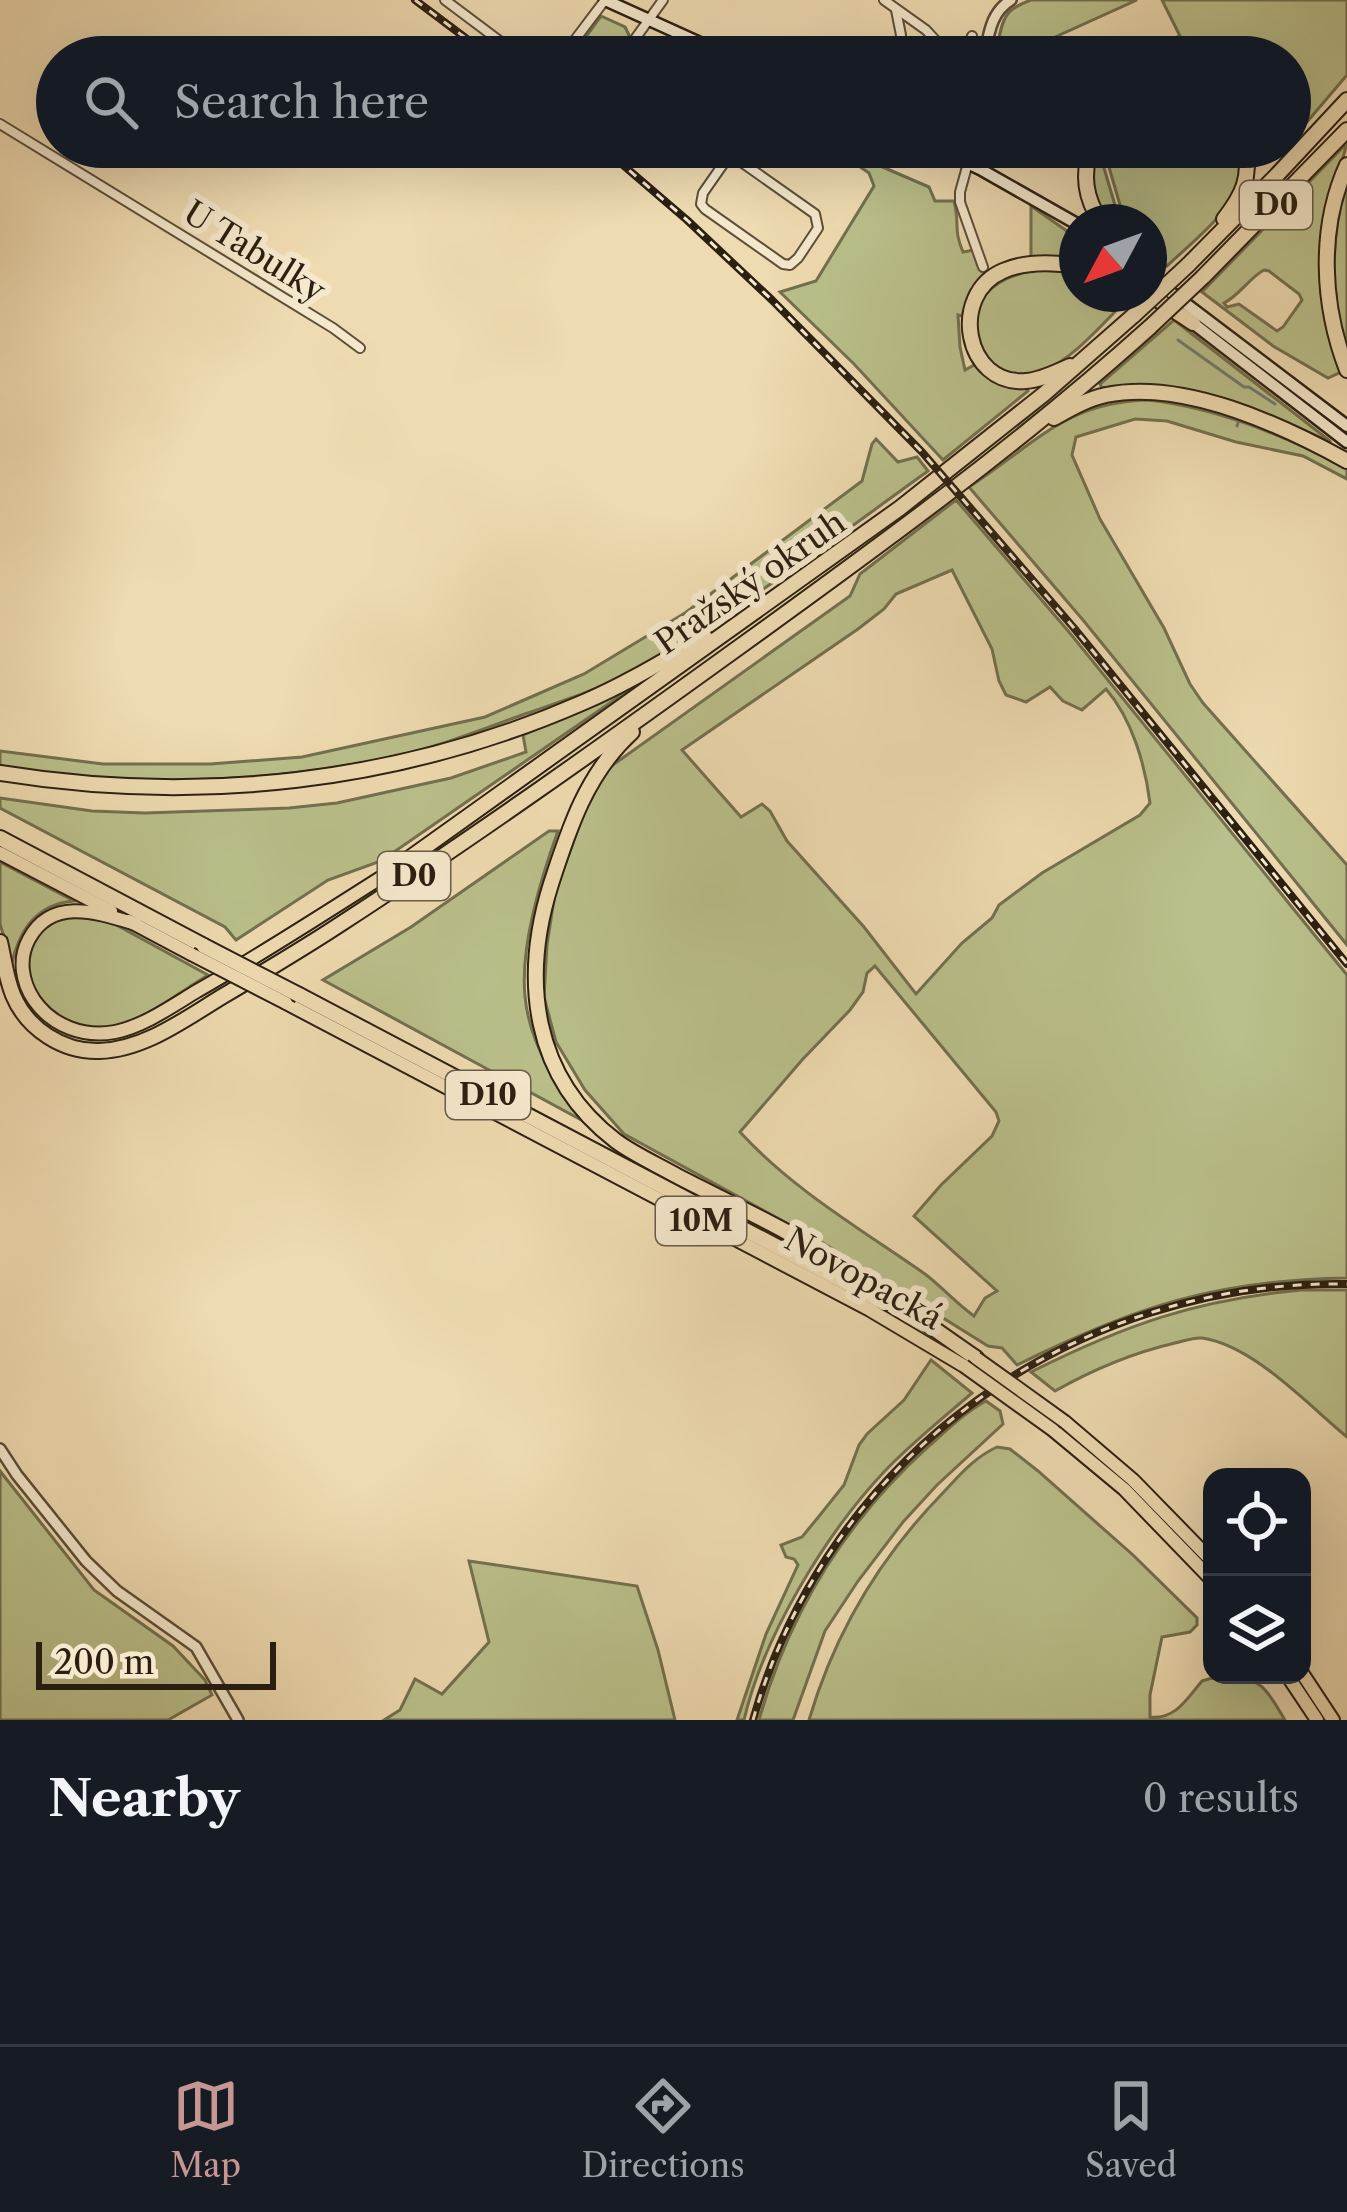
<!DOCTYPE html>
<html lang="en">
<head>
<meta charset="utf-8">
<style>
  :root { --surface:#171b24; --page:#242831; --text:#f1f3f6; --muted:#9ea1a6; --line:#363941; --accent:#c59692 }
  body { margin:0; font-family:"Libre Caslon Text",serif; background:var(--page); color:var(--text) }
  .controls { position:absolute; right:36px; bottom:36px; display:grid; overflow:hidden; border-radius:24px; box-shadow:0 12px 48px #0002 }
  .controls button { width:108px; height:108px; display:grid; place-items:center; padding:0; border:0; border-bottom:3px solid var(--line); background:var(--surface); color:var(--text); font:60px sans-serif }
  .compass { position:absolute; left:1059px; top:204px; width:108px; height:108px; border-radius:50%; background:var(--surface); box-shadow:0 12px 48px #0002; rotate:229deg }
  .scale { position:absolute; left:36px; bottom:30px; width:240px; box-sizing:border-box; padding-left:12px; border:6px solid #2b1f11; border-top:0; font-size:33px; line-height:42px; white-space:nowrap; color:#2b1f11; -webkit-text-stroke:9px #f5e8cc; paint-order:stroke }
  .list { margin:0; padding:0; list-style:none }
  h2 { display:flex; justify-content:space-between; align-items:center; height:156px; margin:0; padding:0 48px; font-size:51px }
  h2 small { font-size:39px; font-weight:400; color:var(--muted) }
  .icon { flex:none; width:66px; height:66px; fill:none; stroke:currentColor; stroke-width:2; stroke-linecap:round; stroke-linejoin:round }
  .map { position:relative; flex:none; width:1347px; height:1720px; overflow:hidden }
  .search { position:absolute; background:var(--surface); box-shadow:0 12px 48px #0002; left:36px; right:36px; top:36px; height:132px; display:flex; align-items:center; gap:30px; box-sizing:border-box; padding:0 42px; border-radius:66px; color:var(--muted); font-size:45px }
  .sheet { height:324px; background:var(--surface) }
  nav { display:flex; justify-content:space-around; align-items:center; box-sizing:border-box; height:168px; border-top:3px solid var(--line); background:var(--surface); font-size:33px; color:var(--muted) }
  nav a { display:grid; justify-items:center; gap:6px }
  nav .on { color:var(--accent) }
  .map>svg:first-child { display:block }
  .green { fill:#bac08b; stroke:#72704e; stroke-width:3; fill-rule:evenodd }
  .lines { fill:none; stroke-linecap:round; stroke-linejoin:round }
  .stream { stroke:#6e7d6c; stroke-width:3 }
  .minor-casing { stroke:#5c4e39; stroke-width:12 }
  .tertiary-casing { stroke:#5c4e39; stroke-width:14 }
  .secondary-casing { stroke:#2b1f11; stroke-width:15 }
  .trunk-casing { stroke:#2b1f11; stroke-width:16 }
  .motorway-casing { stroke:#2b1f11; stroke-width:18 }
  .minor { stroke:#f5e8cc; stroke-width:8 }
  .tertiary { stroke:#f5e8cc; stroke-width:9 }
  .secondary { stroke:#f5e8cc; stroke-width:10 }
  .trunk { stroke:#efdbb1; stroke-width:12 }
  .motorway { stroke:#efdbb1; stroke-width:14 }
  .rail-casing { stroke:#2b1f11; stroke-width:8 }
  .rail { stroke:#f5e8cc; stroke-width:3; stroke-dasharray:9; stroke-linecap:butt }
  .trunk-bridge-casing { stroke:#2b1f11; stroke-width:16; stroke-linecap:butt }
  .motorway-bridge-casing { stroke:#2b1f11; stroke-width:18; stroke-linecap:butt }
  .trunk-bridge { stroke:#efdbb1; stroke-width:12 }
  .motorway-bridge { stroke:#efdbb1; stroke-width:14 }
  .labels { text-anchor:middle; stroke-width:12; stroke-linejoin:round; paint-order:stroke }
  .shield { fill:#f5e8cc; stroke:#685b49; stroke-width:3 }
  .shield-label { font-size:30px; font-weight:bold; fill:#2b1f11 }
  .street-label { font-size:33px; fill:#2b1f11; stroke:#f5e8cc }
</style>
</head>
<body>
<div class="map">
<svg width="1347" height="1720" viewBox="0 0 1347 1720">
  <rect width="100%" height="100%" fill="#efdbb1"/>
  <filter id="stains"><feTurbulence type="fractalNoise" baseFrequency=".00167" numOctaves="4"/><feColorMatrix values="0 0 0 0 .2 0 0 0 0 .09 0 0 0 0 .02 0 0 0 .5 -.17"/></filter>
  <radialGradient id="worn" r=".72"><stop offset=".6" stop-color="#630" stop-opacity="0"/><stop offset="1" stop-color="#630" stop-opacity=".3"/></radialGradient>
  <g class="green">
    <path d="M1031,0H1137L1022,52L997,47C1003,19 1003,10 1031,0Z"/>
    <path d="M1162,0H1347V75L1290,142V57H1131L1180,36Z"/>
    <path d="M601,16L625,27L629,35L626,45L617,57H571Z"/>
    <path d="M1347,143L1324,226L1341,367V372L1328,378L1273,346L1202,292ZM1264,270L1269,271L1299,294L1302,300L1283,327L1277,331L1239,304L1227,307L1224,303C1240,295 1249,278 1264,270Z"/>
    <path d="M831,147H871L878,165L929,187L935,201H954C960,224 953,229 963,252L974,250L986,274L971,290L962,316L958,315L960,347L965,370L976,364L998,382L1026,388L1028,391L943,460L854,364L780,292L816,281L874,186L869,173Z"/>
    <path d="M1096,147H1240C1241,156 1242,167 1241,176C1236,209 1190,244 1167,266L1149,253V249L1153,252L1161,242L1149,235V222H1125L1104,150L1097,152L1096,157L1104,168L1120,222H1107C1087,196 1090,178 1096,147Z"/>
    <path d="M1347,179V354C1330,294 1330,239 1347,179Z"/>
    <path d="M1031,206L1077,238V260L1031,259Z"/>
    <path d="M1039,270L1077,272V294H1133C1104,321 1077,357 1040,373C980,397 930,284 1039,270Z"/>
    <path d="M1174,320L1330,441V442C1258,408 1183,378 1102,388L1100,384Z"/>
    <path d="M1148,400C1219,408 1283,436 1347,467V479L1303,456L1236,442L1167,421L1135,419L1076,437L1072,455L1100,519L1164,628L1190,684L1203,703L1347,865V945L1083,620L969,487C1034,445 1065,402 1148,400Z"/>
    <path d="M876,439L898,462L917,457L928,471C829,542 732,617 624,675C593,692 556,703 522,715C476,732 430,750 382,759C257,784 126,787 0,766V751L103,764H210L302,757L485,717L584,674L685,613L862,481L872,444Z"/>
    <path d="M956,500L1069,632L1347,975V1278C1216,1280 1134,1307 1017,1365L1002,1348L988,1346L823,1243L624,1134L585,1090L556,1042L544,997L547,945L555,893L583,815L603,772L850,596L860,574ZM952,570L992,649L999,681L1006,695L1026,702L1050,687L1063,701L1082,710L1106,689C1132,719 1145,764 1150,803L1140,815L1042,873L999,905L992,918L962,943L916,994L864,927L787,841L770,811L762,804L741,817L682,750L858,629L884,609L896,594ZM875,966L996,1112L999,1121L992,1136L941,1185L914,1216L997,1291L985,1298L974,1316C957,1304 942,1287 925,1274C862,1230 792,1189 740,1132L802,1060L850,1010L863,992L867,973Z"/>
    <path d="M633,687L381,861L328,880L236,940L225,927L0,808V798L92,811L145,813L289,808L337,803L451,778L526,752L523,735Z"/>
    <path d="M549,831H558C541,878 520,946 525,996C529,1043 556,1086 585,1122L323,980L411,927Z"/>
    <path d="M0,862L74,901C37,904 20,929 12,963L0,924Z"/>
    <path d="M67,915L109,921L208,975C175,995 139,1025 100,1030C56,1035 4,975 36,935C44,925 56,920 67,915Z"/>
    <path d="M1301,1290H1347V1437C1308,1405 1253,1345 1202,1338C1194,1337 1184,1341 1175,1343C1132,1353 1094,1369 1055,1391L1031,1372C1125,1325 1195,1300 1301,1290Z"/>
    <path d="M931,1360L972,1393C942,1419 910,1444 883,1473C825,1535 763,1637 744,1720H737L766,1634L798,1565L794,1559L786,1557L781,1545L802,1537L820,1515L844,1485L859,1445L867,1434L904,1400Z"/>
    <path d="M986,1401L1000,1411L1003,1424L937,1485L903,1522L858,1581L825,1631L793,1720H759C789,1613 846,1521 928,1447C947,1430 964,1413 986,1401Z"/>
    <path d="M997,1447L1010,1449L1038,1471L1133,1555L1197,1618V1625L1190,1632L1162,1637L1150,1695V1717C1176,1720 1188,1697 1202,1681C1213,1677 1221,1677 1233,1677C1264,1678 1270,1696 1285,1720H809C834,1635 879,1559 940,1496C958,1477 973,1458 997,1447Z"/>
    <path d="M0,1471L94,1590L173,1646L205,1680L212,1695L168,1720H0Z"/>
    <path d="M469,1561L637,1586L658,1650L675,1720H384L400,1710L415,1679L442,1694L489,1642Z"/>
  </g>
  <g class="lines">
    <g class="stream">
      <path d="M1178,340L1244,387H1249L1275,404"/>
      <path d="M1237,426L1238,423"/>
    </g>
    <g class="minor-casing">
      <g id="minor">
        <path d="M445,0L521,57"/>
        <path d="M884,0L926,30L951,57"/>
        <path d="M896,10L901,35L898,57"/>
        <path d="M562,57L605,0"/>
        <path d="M622,57L663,0"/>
        <path d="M965,57L972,36"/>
        <path d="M0,124L333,328L360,348"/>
        <path d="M730,154L815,214L818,228L798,258L790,265L783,264L705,209L701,204L703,193L733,150"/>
        <path d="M968,163L960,192V202L983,267"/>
      </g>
    </g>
    <g class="tertiary-casing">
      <g id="tertiary">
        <path d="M984,57C989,35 990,13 1011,0"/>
        <path d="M968,163L971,147"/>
        <path d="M0,1449L17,1475L86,1561L117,1591L196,1647L238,1720"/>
      </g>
    </g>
    <g class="secondary-casing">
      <g id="secondary">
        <path d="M605,0L731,57"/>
        <path d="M934,147L980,169L1077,224"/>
        <path d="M1161,285L1347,426"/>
        <path d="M1189,320L1347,442"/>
      </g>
    </g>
    <g class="trunk-casing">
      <g id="trunk">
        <path d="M0,853L111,911"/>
        <path d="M129,921L191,954"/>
        <path d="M136,924C99,913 52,896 29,939C18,959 22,982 34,1000C52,1026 84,1038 115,1032C144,1026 172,1006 197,991C264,953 328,911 393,870"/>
        <path d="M286,1003L870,1310L964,1366"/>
        <path d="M1065,1422L1133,1480L1212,1561"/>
        <path d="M1053,1430L1124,1489L1212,1580"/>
        <path d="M1302,1673L1333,1720"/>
        <path d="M1287,1675L1317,1720"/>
      </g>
    </g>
    <g class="motorway-casing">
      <g id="motorway">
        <path d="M1091,147C1082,175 1085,198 1101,222"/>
        <path d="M1347,165C1318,229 1322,305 1347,370"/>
        <path d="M1224,219C1243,195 1251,177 1245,147"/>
        <path d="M1188,265L1277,175L1347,100"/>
        <path d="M1149,274L1155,280"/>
        <path d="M1203,277L1347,130"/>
        <path d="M1149,294L1193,323"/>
        <path d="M1070,366C1056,372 1041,380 1026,381C964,386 949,294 1003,271C1026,261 1053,262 1077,266"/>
        <path d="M1054,418C1070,409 1087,399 1106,395C1183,379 1280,424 1347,461"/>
        <path d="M632,732C587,773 569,828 551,884C521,979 532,1077 616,1141C635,1155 658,1165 679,1177C714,1195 750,1212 785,1231C852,1268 913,1315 976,1358"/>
        <path d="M0,773C198,805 399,783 584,702C626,684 665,660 705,637"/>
        <path d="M0,838L204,946"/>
        <path d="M393,870L900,508L1044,394L1134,315"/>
        <path d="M0,942C4,959 6,978 13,995C27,1029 63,1052 99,1051C144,1050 185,1019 223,996C262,973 301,950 339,925C476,836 609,741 742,645C882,544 1021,443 1150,327"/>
        <path d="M299,995L884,1303"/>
      </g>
    </g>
    <use href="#minor" class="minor"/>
    <use href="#tertiary" class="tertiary"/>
    <use href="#secondary" class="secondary"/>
    <use href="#trunk" class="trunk"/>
    <use href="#motorway" class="motorway"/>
    <g class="rail-casing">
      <g id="rail">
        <path d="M415,0L491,57"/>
        <path d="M602,147L687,220L772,300L922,452L1074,628L1347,964"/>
        <path d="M753,1720C827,1457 1074,1279 1347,1284"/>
      </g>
    </g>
    <use href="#rail" class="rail"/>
    <g class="trunk-bridge-casing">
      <g id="trunk-bridge">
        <path d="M191,954L286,1003"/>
        <path d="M976,1358L1065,1422"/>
        <path d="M964,1366L1053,1430"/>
      </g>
    </g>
    <g class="motorway-bridge-casing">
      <g id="motorway-bridge">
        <path d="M1134,315L1188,265"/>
        <path d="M1150,327L1203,277"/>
        <path d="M204,946L299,995"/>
      </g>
    </g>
    <use href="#trunk-bridge" class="trunk-bridge"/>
    <use href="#motorway-bridge" class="motorway-bridge"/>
  </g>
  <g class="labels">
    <g class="shield">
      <rect x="1240" y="181" width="72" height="48" rx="9"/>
      <rect x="378" y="852" width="72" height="48" rx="9"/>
      <rect x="446" y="1071" width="84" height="48" rx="9"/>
      <rect x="656" y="1197" width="90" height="48" rx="9"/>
    </g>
    <g class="shield-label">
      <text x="1276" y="215">D0</text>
      <text x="414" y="886">D0</text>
      <text x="488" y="1105">D10</text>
      <text x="701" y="1231">10M</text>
    </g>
    <g class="street-label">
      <text transform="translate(255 251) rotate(32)" y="12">U Tabulky</text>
      <text transform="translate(750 582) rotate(-35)" y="12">Pražský okruh</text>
      <text transform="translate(864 1278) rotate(29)" y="12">Novopacká</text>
    </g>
  </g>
  <rect width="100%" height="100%" filter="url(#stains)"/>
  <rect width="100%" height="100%" fill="url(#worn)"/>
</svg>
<div class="controls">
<button><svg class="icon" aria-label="locate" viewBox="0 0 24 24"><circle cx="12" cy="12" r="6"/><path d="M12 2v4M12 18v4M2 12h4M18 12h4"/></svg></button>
<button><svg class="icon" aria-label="layers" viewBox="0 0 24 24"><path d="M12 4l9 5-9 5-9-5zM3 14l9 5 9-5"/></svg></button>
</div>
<svg class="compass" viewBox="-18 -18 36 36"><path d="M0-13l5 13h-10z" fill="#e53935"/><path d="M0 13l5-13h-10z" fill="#9ea1a6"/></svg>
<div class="scale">200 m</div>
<div class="search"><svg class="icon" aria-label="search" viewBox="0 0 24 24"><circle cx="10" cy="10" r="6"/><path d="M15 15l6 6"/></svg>Search here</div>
</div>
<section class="sheet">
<h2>Nearby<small>0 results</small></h2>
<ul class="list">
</ul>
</section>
<nav>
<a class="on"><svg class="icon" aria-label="map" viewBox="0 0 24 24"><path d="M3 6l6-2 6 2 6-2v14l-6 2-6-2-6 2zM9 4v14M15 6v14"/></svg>Map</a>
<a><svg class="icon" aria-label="directions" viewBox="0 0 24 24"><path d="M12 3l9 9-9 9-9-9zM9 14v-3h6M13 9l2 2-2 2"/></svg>Directions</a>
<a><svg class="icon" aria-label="saved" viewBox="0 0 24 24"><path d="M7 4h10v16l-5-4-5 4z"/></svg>Saved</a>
</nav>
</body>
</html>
